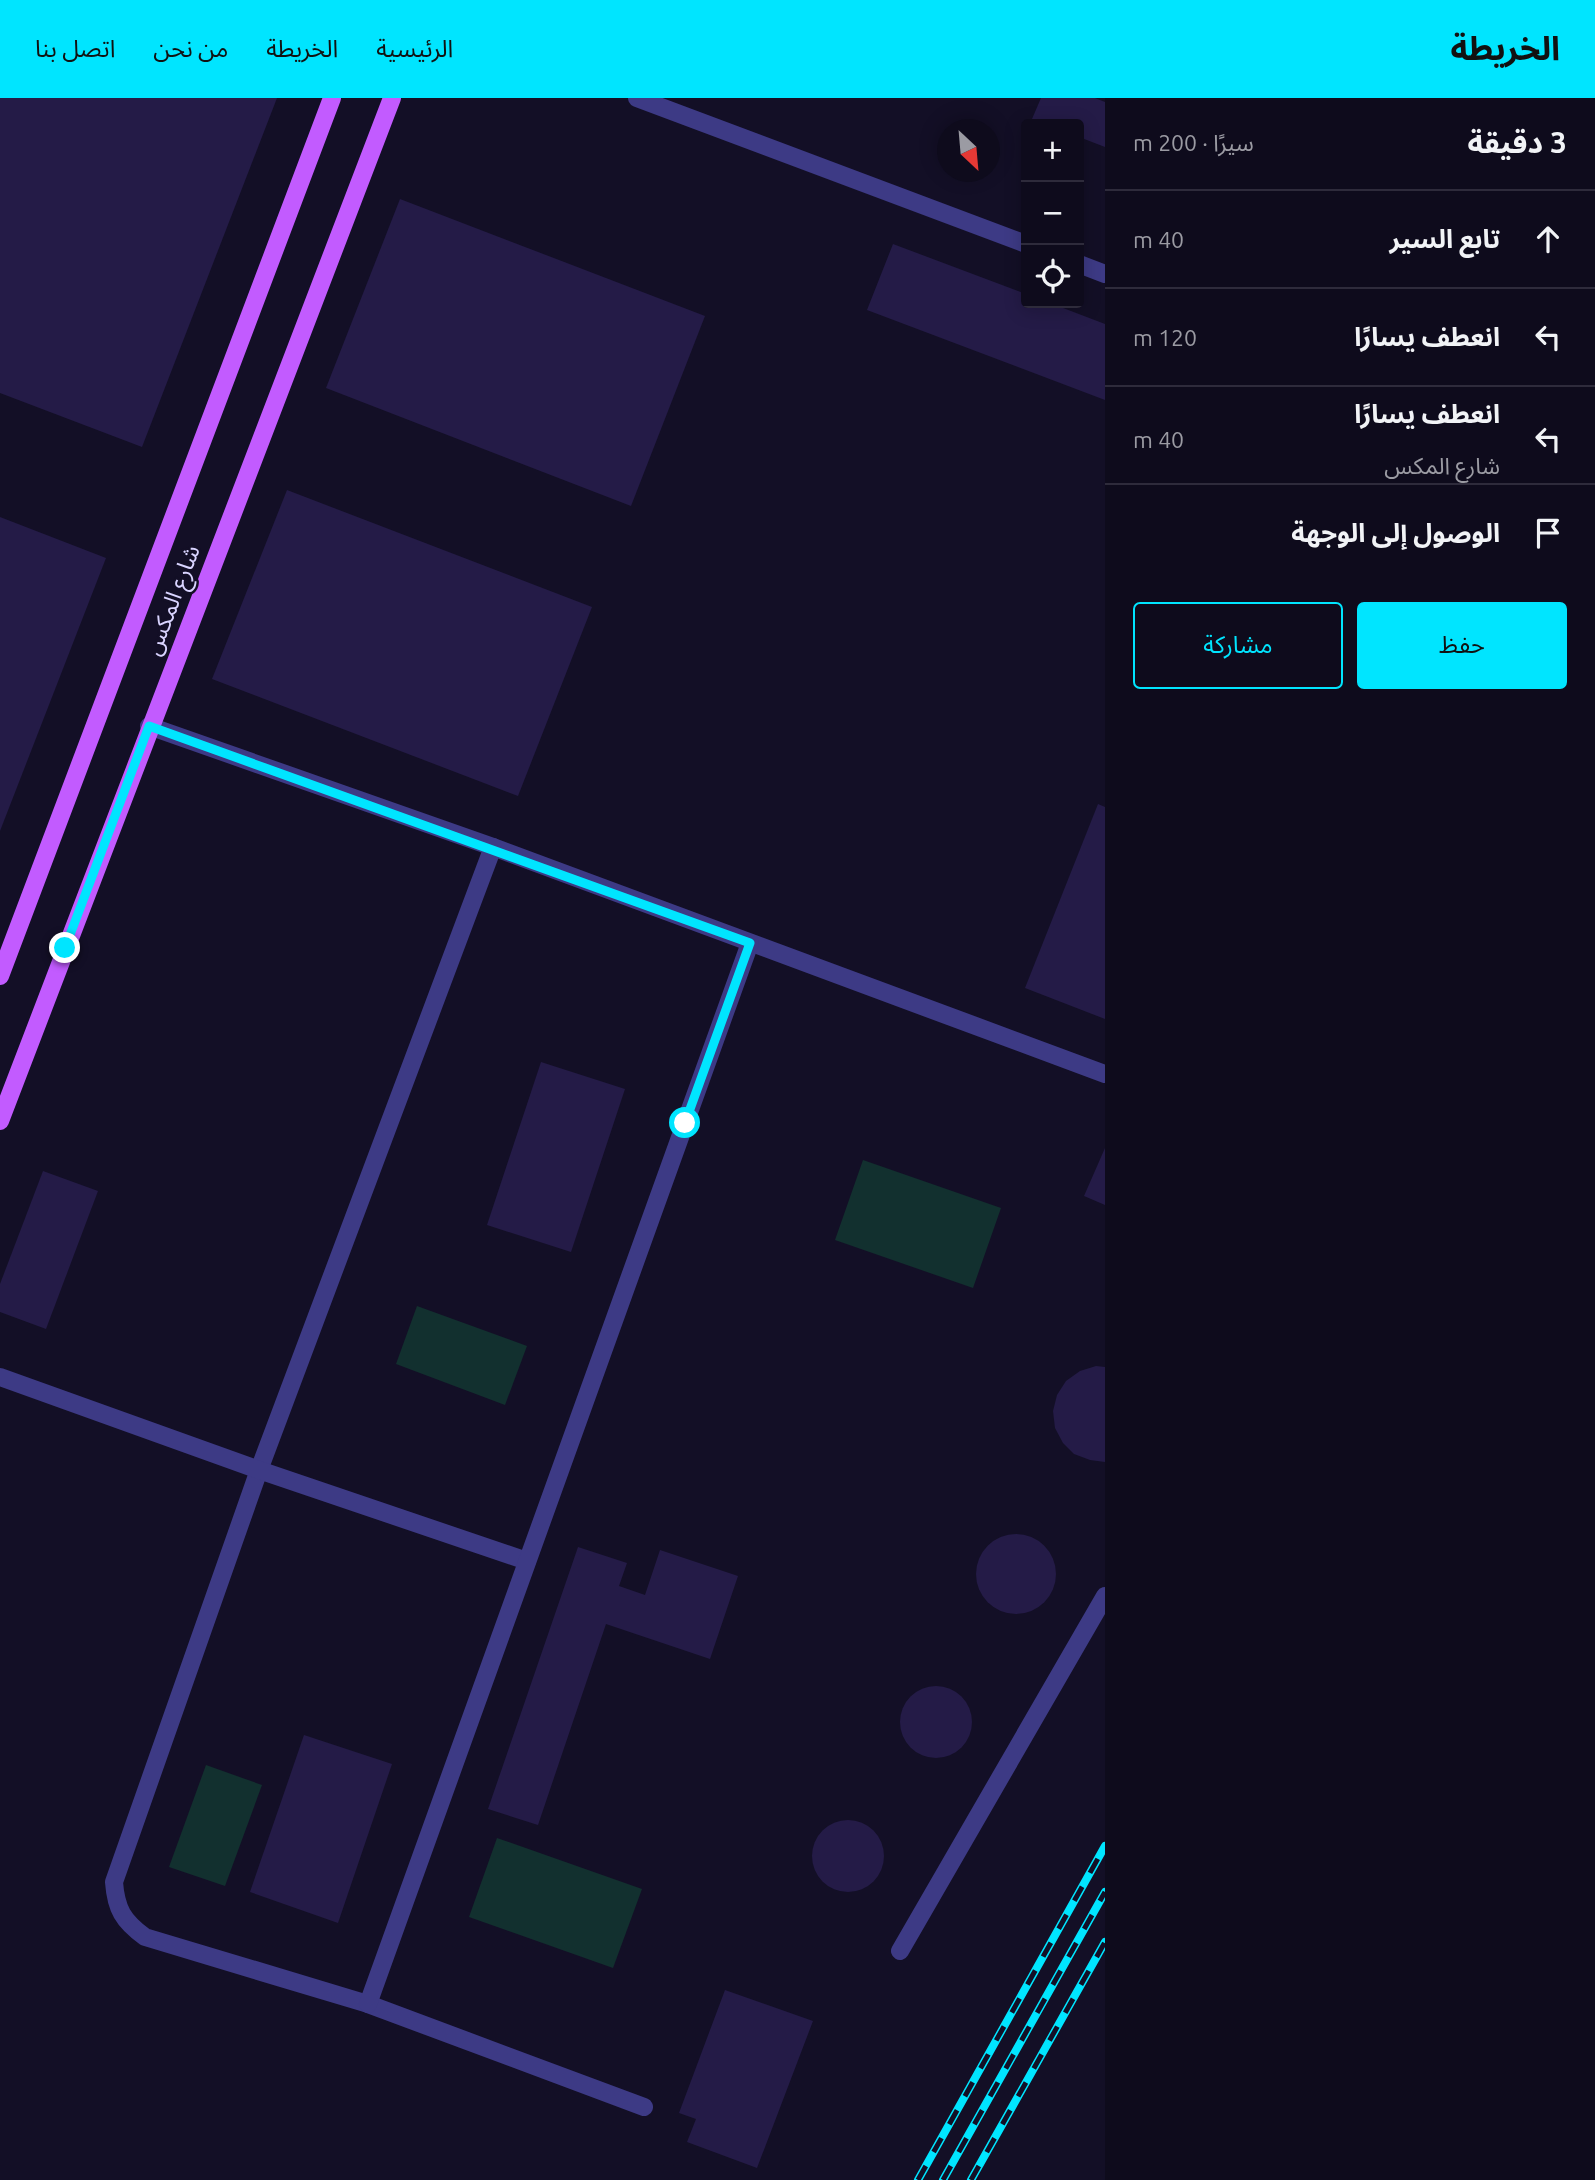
<!DOCTYPE html>
<html lang="ar">
<head>
<meta charset="utf-8">
<style>
  :root { --surface:#0e0b1c; --page:#171425; --text:#f1f3f6; --muted:#9b9ba3; --line:#2e2b3b; --accent:#00e5ff }
  body { margin:0; font-family:Ubuntu,"Noto Sans Arabic",sans-serif; background:var(--page); color:var(--text); direction:rtl }
  .controls { position:absolute; right:21px; top:21px; display:grid; overflow:hidden; border-radius:7px; box-shadow:0 4px 18px #0003 }
  .controls button { width:63px; height:63px; display:grid; place-items:center; padding:0; border:0; border-bottom:2px solid var(--line); background:var(--surface); color:var(--text); font:35px sans-serif }
  .compass { position:absolute; left:937px; top:21px; width:63px; height:63px; border-radius:50%; background:var(--surface); box-shadow:0 4px 18px #0003; rotate:154deg }
  .stop { position:absolute; width:21px; height:21px; margin:-16px; border:5px solid #00e5ff; border-radius:50%; background:#fff }
  .stop.end { background:#00e5ff; border-color:#fff; box-shadow:0 2px 7px #0008 }
  .list { margin:0; padding:0; list-style:none }
  h2 { display:flex; justify-content:space-between; align-items:center; height:91px; margin:0; padding:0 28px; font-size:30px }
  h2 small { font-size:23px; font-weight:400; color:var(--muted) }
  .list li { display:grid; grid-template-columns:46px 1fr auto; gap:21px; align-items:center; box-sizing:border-box; height:98px; padding:0 28px; border-top:2px solid var(--line) }
  .list b { display:block; font-size:26px; white-space:nowrap }
  .list p { margin:0; font-size:23px; white-space:nowrap; color:var(--muted) }
  .list em { font-size:23px; font-style:normal; color:var(--muted) }
  .actions { display:flex; gap:14px; padding:21px 28px }
  .actions a { flex:1; padding:16px 0; border:2px solid var(--accent); border-radius:7px; text-align:center; font-size:24px; color:var(--accent) }
  .actions .main { background:var(--accent); color:#111 }
  .icon { flex:none; width:38px; height:38px; fill:none; stroke:currentColor; stroke-width:2; stroke-linecap:round; stroke-linejoin:round }
  .map { position:relative; flex:none; width:1105px; height:2082px; overflow:hidden; direction:ltr }
  header { display:flex; align-items:center; gap:42px; box-sizing:border-box; height:98px; padding:0 35px; background:var(--accent); color:#111 }
  header strong { font-size:33px }
  nav { display:flex; gap:38px; margin-inline-start:auto; font-size:24px }
  main { display:flex }
  aside { flex:1; background:var(--surface) }
  .map>svg:first-child { display:block }
  .green { fill:#12302f }
  .building { fill:#241b47 }
  .lines { fill:none; stroke-linecap:round; stroke-linejoin:round }
  .minor { stroke:#3d3a85; stroke-width:18 }
  .major { stroke:#c25bff; stroke-width:18 }
  .rail-casing { stroke:#00e5ff; stroke-width:8 }
  .rail { stroke:#130f26; stroke-width:5; stroke-dasharray:16; stroke-linecap:butt }
  .route { stroke:#00e5ff; stroke-width:9 }
  .labels { text-anchor:middle; stroke-width:5; stroke-linejoin:round; paint-order:stroke }
  .street-label { font-size:23px; fill:#d9d4ff; stroke:#130f26 }
</style>
</head>
<body>
<header>
<strong>الخريطة</strong>
<nav><a>الرئيسية</a><a>الخريطة</a><a>من نحن</a><a>اتصل بنا</a></nav>
</header>
<main>
<aside>
<h2>3 دقيقة<small>سيرًا · 200 m</small></h2>
<ul class="list">
<li><svg class="icon" aria-label="ahead" viewBox="0 0 24 24"><path d="M12 20V5M6 11l6-6 6 6"/></svg><div><b>تابع السير</b></div><em>40 m</em></li>
<li><svg class="icon" aria-label="left" viewBox="0 0 24 24"><path d="M17 20v-9H6M10 6l-5 5 5 5"/></svg><div><b>انعطف يسارًا</b></div><em>120 m</em></li>
<li><svg class="icon" aria-label="left" viewBox="0 0 24 24"><path d="M17 20v-9H6M10 6l-5 5 5 5"/></svg><div><b>انعطف يسارًا</b><p>شارع المكس</p></div><em>40 m</em></li>
<li><svg class="icon" aria-label="arrive" viewBox="0 0 24 24"><path d="M6 21V4h12l-3 4 3 4H6"/></svg><div><b>الوصول إلى الوجهة</b></div></li>
</ul>
<div class="actions"><a class="main">حفظ</a><a>مشاركة</a></div>
</aside>
<div class="map">
<svg width="1105" height="2082" viewBox="0 0 1105 2082">
  <rect width="100%" height="100%" fill="#130f26"/>
  <g class="green">
    <path d="M863,1062L1001,1110L973,1190L835,1142Z"/>
    <path d="M417,1208L527,1248L505,1307L396,1266Z"/>
    <path d="M206,1667L262,1687L225,1788L169,1769Z"/>
    <path d="M497,1740L642,1791L613,1870L469,1819Z"/>
  </g>
  <g class="building">
    <path d="M0,0H277L142,349L0,295Z"/>
    <path d="M1041,0H1095L1105,4V49L1079,39V26H1046L1032,21Z"/>
    <path d="M400,101L705,218L631,408L326,290Z"/>
    <path d="M893,146L1026,196V205H1050L1105,226V302L867,212Z"/>
    <path d="M287,392L592,509L518,698L212,581Z"/>
    <path d="M0,419L106,460L0,733Z"/>
    <path d="M1098,706L1105,709V921L1025,890Z"/>
    <path d="M541,964L625,991L571,1154L487,1127Z"/>
    <path d="M1105,1050V1107L1084,1098Z"/>
    <path d="M43,1073L98,1093L46,1231L0,1214V1186Z"/>
    <path d="M1096,1268L1105,1269V1364L1090,1362L1074,1356L1063,1345L1055,1330L1053,1313L1057,1297L1066,1283L1080,1273Z"/>
    <circle cx="1016" cy="1476" r="40"/>
    <path d="M578,1449L627,1465L619,1488L645,1497L660,1452L738,1478L710,1561L606,1526L538,1727L488,1711Z"/>
    <circle cx="936" cy="1624" r="36"/>
    <path d="M304,1637L392,1666L338,1825L250,1794Z"/>
    <circle cx="848" cy="1758" r="36"/>
    <path d="M725,1892L813,1923L757,2070L687,2044L696,2021L679,2015Z"/>
  </g>
  <g class="lines">
    <g class="minor">
      <path d="M637,0L1026,146"/>
      <path d="M1079,166L1105,176"/>
      <path d="M149,628L493,749L1105,976"/>
      <path d="M493,749L259,1372L114,1784C116,1811 123,1823 145,1839L368,1906L644,2009"/>
      <path d="M0,1279L259,1372L527,1463"/>
      <path d="M900,1853L1105,1498"/>
      <path d="M368,1906L750,845"/>
    </g>
    <g class="major">
      <path d="M0,878L332,0"/>
      <path d="M0,1023L392,0"/>
    </g>
    <g class="rail-casing">
      <g id="rail">
        <path d="M918,2082L1105,1748"/>
        <path d="M943,2082L1105,1794"/>
        <path d="M971,2082L1105,1844"/>
      </g>
    </g>
    <use href="#rail" class="rail"/>
  </g>
  <g class="lines">
    <path class="route" d="M65,850L149,628L750,845L685,1025"/>
  </g>
  <g class="labels">
    <g class="street-label">
      <text transform="translate(172 502) rotate(-69)" y="8">شارع المكس</text>
    </g>
  </g>
</svg>
<div class="controls">
<button>+</button>
<button>−</button>
<button><svg class="icon" aria-label="locate" viewBox="0 0 24 24"><circle cx="12" cy="12" r="6"/><path d="M12 2v4M12 18v4M2 12h4M18 12h4"/></svg></button>
</div>
<svg class="compass" viewBox="-18 -18 36 36"><path d="M0-13l5 13h-10z" fill="#e53935"/><path d="M0 13l5-13h-10z" fill="#9b9ba3"/></svg>
<div class="stop" style="left:685px;top:1025px"></div>
<div class="stop end" style="left:65px;top:850px"></div>
</div>
</main>
</body>
</html>
